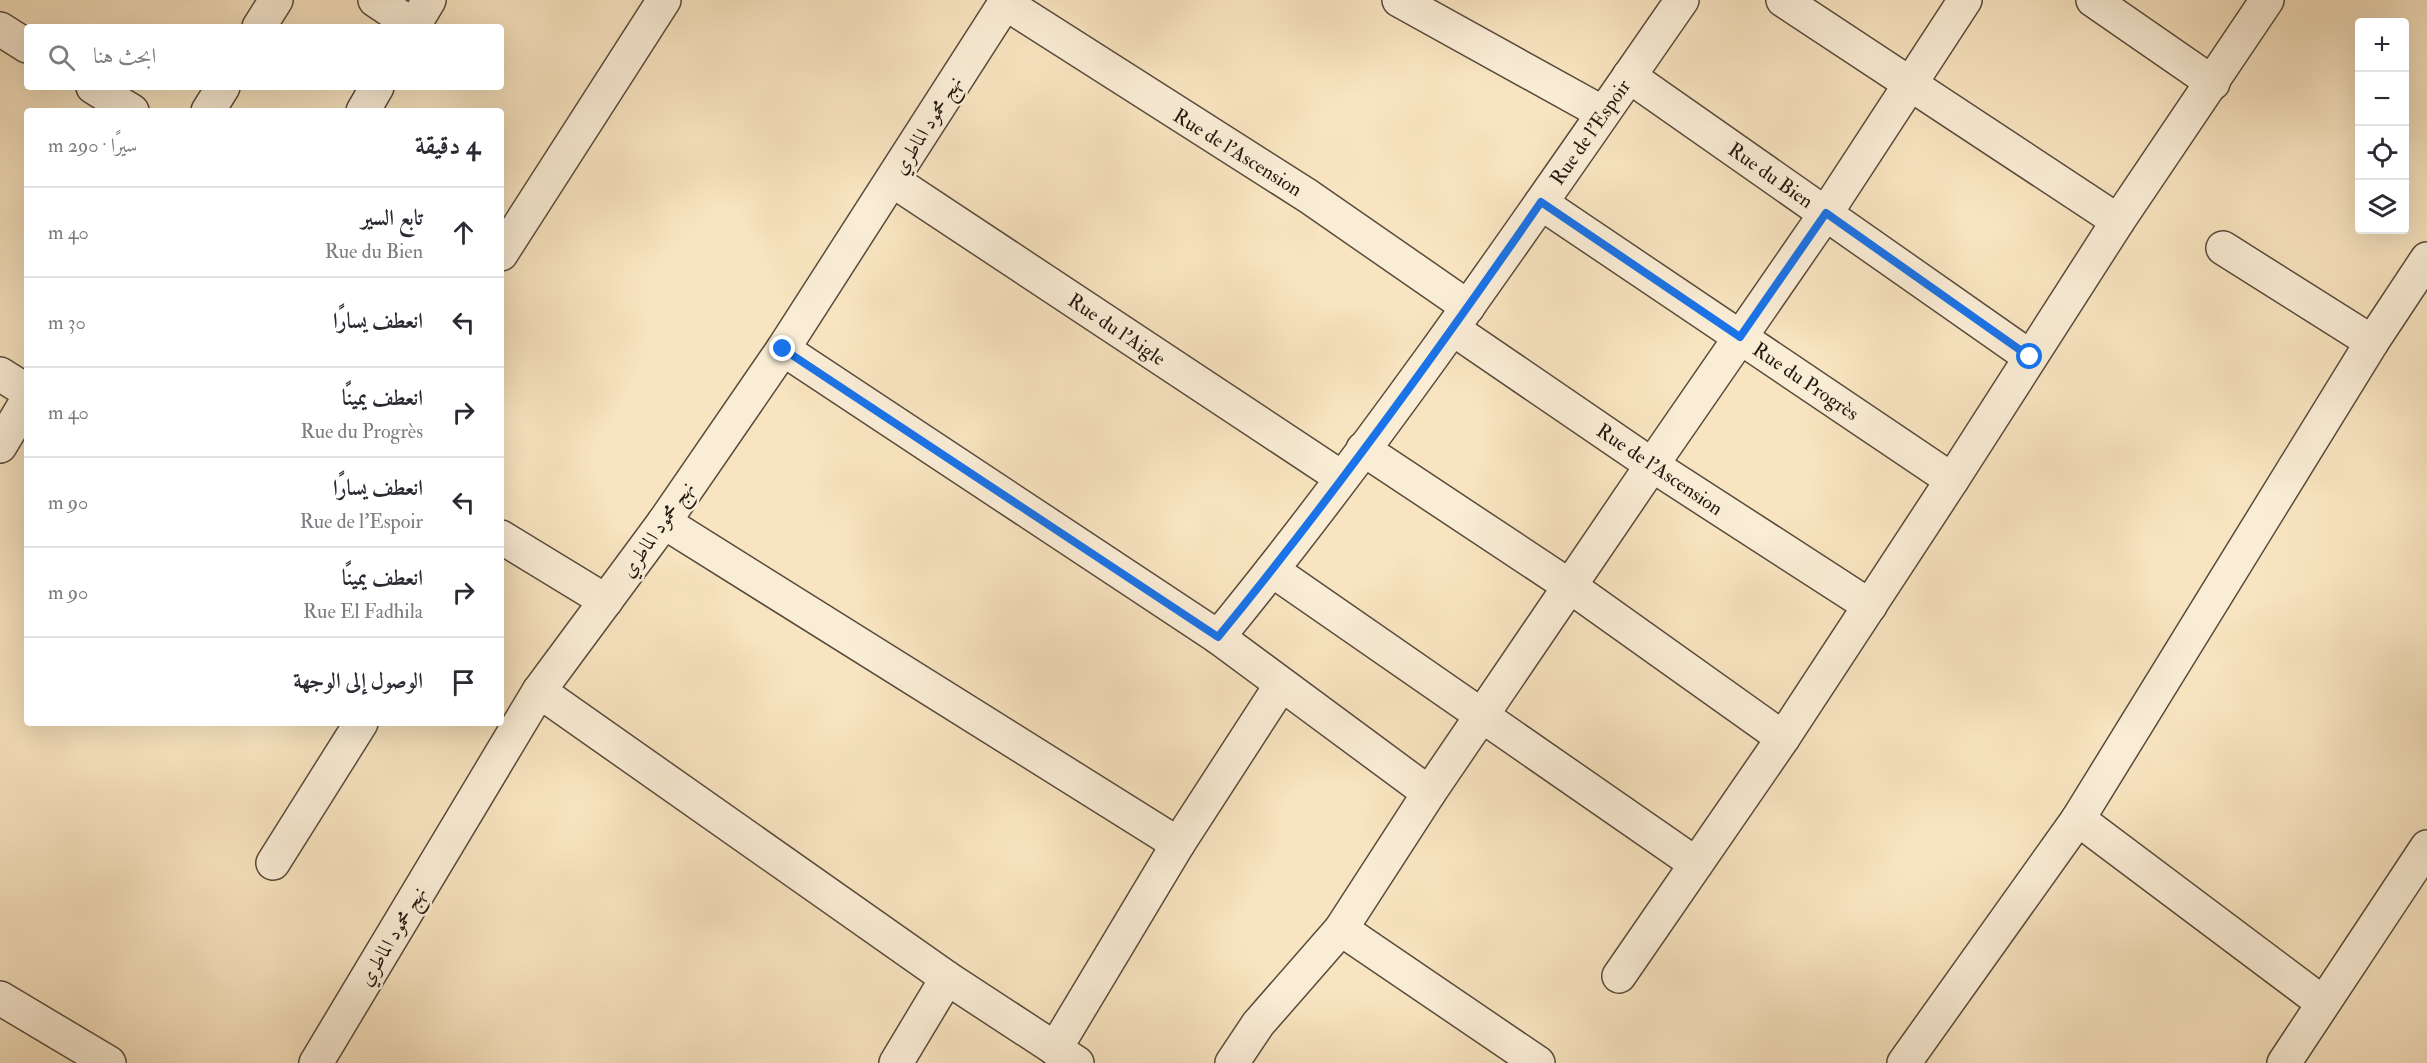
<!DOCTYPE html>
<html lang="ar">
<head>
<meta charset="utf-8">
<style>
  :root { --surface:#fff; --page:#f7f7f7; --text:#2b2b33; --muted:#7c7c81; --line:#e1e1e2 }
  body { margin:0; font-family:"IM FELL Double Pica",Amiri,serif; background:var(--page); color:var(--text); direction:rtl }
  .controls { position:absolute; right:18px; top:18px; display:grid; overflow:hidden; border-radius:6px; box-shadow:0 6px 24px #0002 }
  .controls button { width:54px; height:54px; display:grid; place-items:center; padding:0; border:0; border-bottom:2px solid var(--line); background:var(--surface); color:var(--text); font:30px sans-serif }
  .stop { position:absolute; width:18px; height:18px; margin:-14px; border:4px solid #1a73e8; border-radius:50%; background:#fff }
  .stop.end { background:#1a73e8; border-color:#fff; box-shadow:0 2px 6px #0008 }
  .list { margin:0; padding:0; list-style:none }
  h2 { display:flex; justify-content:space-between; align-items:center; height:78px; margin:0; padding:0 24px; font-size:26px }
  h2 small { font-size:20px; font-weight:400; color:var(--muted) }
  .list li { display:grid; grid-template-columns:39px 1fr auto; gap:18px; align-items:center; box-sizing:border-box; height:90px; padding:0 24px; border-top:2px solid var(--line) }
  .list b { display:block; font-size:22px; white-space:nowrap }
  .list p { margin:0; font-size:20px; white-space:nowrap; color:var(--muted) }
  .list em { font-size:20px; font-style:normal; color:var(--muted) }
  .icon { flex:none; width:33px; height:33px; fill:none; stroke:currentColor; stroke-width:2; stroke-linecap:round; stroke-linejoin:round }
  .map { position:relative; flex:none; width:2427px; height:1063px; overflow:hidden; direction:ltr }
  .search { position:absolute; background:var(--surface); box-shadow:0 6px 24px #0002; left:24px; top:24px; width:480px; height:66px; display:flex; align-items:center; gap:15px; box-sizing:border-box; padding:0 21px; border-radius:6px; color:var(--muted); font-size:22px }
  .panel { position:absolute; background:var(--surface); box-shadow:0 6px 24px #0002; left:24px; top:108px; width:480px; height:618px; border-radius:6px; direction:rtl }
  .map>svg:first-child { display:block }
  .lines { fill:none; stroke-linecap:round; stroke-linejoin:round }
  .minor-casing { stroke:#584b3b; stroke-width:36 }
  .minor { stroke:#faedd6; stroke-width:33 }
  .route { stroke:#1a73e8; stroke-width:8 }
  .labels { text-anchor:middle; stroke-width:5; stroke-linejoin:round; paint-order:stroke }
  .street-label { font-size:20px; fill:#23180f; stroke:#faedd6 }
</style>
</head>
<body>
<div class="map">
<svg width="2427" height="1063" viewBox="0 0 2427 1063">
  <rect width="100%" height="100%" fill="#f8e4c0"/>
  <filter id="stains"><feTurbulence type="fractalNoise" baseFrequency=".00333" numOctaves="4"/><feColorMatrix values="0 0 0 0 .2 0 0 0 0 .09 0 0 0 0 .02 0 0 0 .5 -.17"/></filter>
  <radialGradient id="worn" r=".72"><stop offset=".6" stop-color="#630" stop-opacity="0"/><stop offset="1" stop-color="#630" stop-opacity=".3"/></radialGradient>
  <g class="lines">
    <g class="minor-casing">
      <g id="minor">
        <path d="M375,0L414,26"/>
        <path d="M1399,0L1603,113"/>
        <path d="M1783,0L2118,221"/>
        <path d="M2093,0L2213,83"/>
        <path d="M1005,3L1308,196L1468,307"/>
        <path d="M259,27L276,0"/>
        <path d="M413,27L429,0"/>
        <path d="M0,29L27,46"/>
        <path d="M1629,76L2030,357"/>
        <path d="M93,87L132,111"/>
        <path d="M208,111L223,87"/>
        <path d="M363,111L377,87"/>
        <path d="M892,180L1342,478"/>
        <path d="M1541,203L1952,480"/>
        <path d="M2223,248L2372,342"/>
        <path d="M501,254L664,0"/>
        <path d="M1453,329L1652,465L1870,606"/>
        <path d="M783,349L1218,637L1429,793"/>
        <path d="M0,374L27,391"/>
        <path d="M0,446L27,401"/>
        <path d="M1363,449L1571,587L1783,738"/>
        <path d="M664,522L1178,844"/>
        <path d="M501,537L606,601"/>
        <path d="M1272,570L1696,864"/>
        <path d="M1218,637C1384,434 1532,216 1682,0"/>
        <path d="M539,691L947,978L1077,1063"/>
        <path d="M2078,819L2323,1003"/>
        <path d="M273,863L361,723"/>
        <path d="M1341,929L1538,1063"/>
        <path d="M1619,976L1783,738L1952,480L2118,221L2267,0"/>
        <path d="M0,998L109,1063"/>
        <path d="M1055,1049L1178,844L1281,685"/>
        <path d="M316,1063L539,691L664,522L783,349L1007,0"/>
        <path d="M896,1063L947,978"/>
        <path d="M1232,1063L1258,1024L1341,929L1429,793L1652,465L1826,213L1965,0"/>
        <path d="M1904,1063L2078,819L2372,342L2427,259"/>
        <path d="M2284,1063L2427,847"/>
      </g>
    </g>
    <use href="#minor" class="minor"/>
  </g>
  <g class="lines">
    <path class="route" d="M783,349L1218,637C1332,498 1438,351 1541,202L1740,337L1826,213L2030,357"/>
  </g>
  <g class="labels">
    <g class="street-label">
      <text transform="translate(927 125) rotate(-58)" y="7">نهج محمود الماطري</text>
      <text transform="translate(1590 132) rotate(-55)" y="7">Rue de l'Espoir</text>
      <text transform="translate(1238 152) rotate(32)" y="7">Rue de l'Ascension</text>
      <text transform="translate(1771 175) rotate(35)" y="7">Rue du Bien</text>
      <text transform="translate(1117 329) rotate(34)" y="7">Rue du l'Aigle</text>
      <text transform="translate(1806 381) rotate(34)" y="7">Rue du Progrès</text>
      <text transform="translate(1660 469) rotate(34)" y="7">Rue de l'Ascension</text>
      <text transform="translate(657 529) rotate(-55)" y="7">نهج محمود الماطري</text>
      <text transform="translate(392 936) rotate(-59)" y="7">نهج محمود الماطري</text>
    </g>
  </g>
  <rect width="100%" height="100%" filter="url(#stains)"/>
  <rect width="100%" height="100%" fill="url(#worn)"/>
</svg>
<div class="controls">
<button>+</button>
<button>−</button>
<button><svg class="icon" aria-label="locate" viewBox="0 0 24 24"><circle cx="12" cy="12" r="6"/><path d="M12 2v4M12 18v4M2 12h4M18 12h4"/></svg></button>
<button><svg class="icon" aria-label="layers" viewBox="0 0 24 24"><path d="M12 4l9 5-9 5-9-5zM3 14l9 5 9-5"/></svg></button>
</div>
<div class="stop" style="left:2030px;top:357px"></div>
<div class="stop end" style="left:783px;top:349px"></div>
<div class="search"><svg class="icon" aria-label="search" viewBox="0 0 24 24"><circle cx="10" cy="10" r="6"/><path d="M15 15l6 6"/></svg>ابحث هنا</div>
<section class="panel">
<h2>4 دقيقة<small>سيرًا · 290 m</small></h2>
<ul class="list">
<li><svg class="icon" aria-label="ahead" viewBox="0 0 24 24"><path d="M12 20V5M6 11l6-6 6 6"/></svg><div><b>تابع السير</b><p>Rue du Bien</p></div><em>40 m</em></li>
<li><svg class="icon" aria-label="left" viewBox="0 0 24 24"><path d="M17 20v-9H6M10 6l-5 5 5 5"/></svg><div><b>انعطف يسارًا</b></div><em>30 m</em></li>
<li><svg class="icon" aria-label="right" viewBox="0 0 24 24"><path d="M7 20v-9h11M14 6l5 5-5 5"/></svg><div><b>انعطف يمينًا</b><p>Rue du Progrès</p></div><em>40 m</em></li>
<li><svg class="icon" aria-label="left" viewBox="0 0 24 24"><path d="M17 20v-9H6M10 6l-5 5 5 5"/></svg><div><b>انعطف يسارًا</b><p>Rue de l'Espoir</p></div><em>90 m</em></li>
<li><svg class="icon" aria-label="right" viewBox="0 0 24 24"><path d="M7 20v-9h11M14 6l5 5-5 5"/></svg><div><b>انعطف يمينًا</b><p>Rue El Fadhila</p></div><em>90 m</em></li>
<li><svg class="icon" aria-label="arrive" viewBox="0 0 24 24"><path d="M6 21V4h12l-3 4 3 4H6"/></svg><div><b>الوصول إلى الوجهة</b></div></li>
</ul>
</section>
</div>
</body>
</html>
